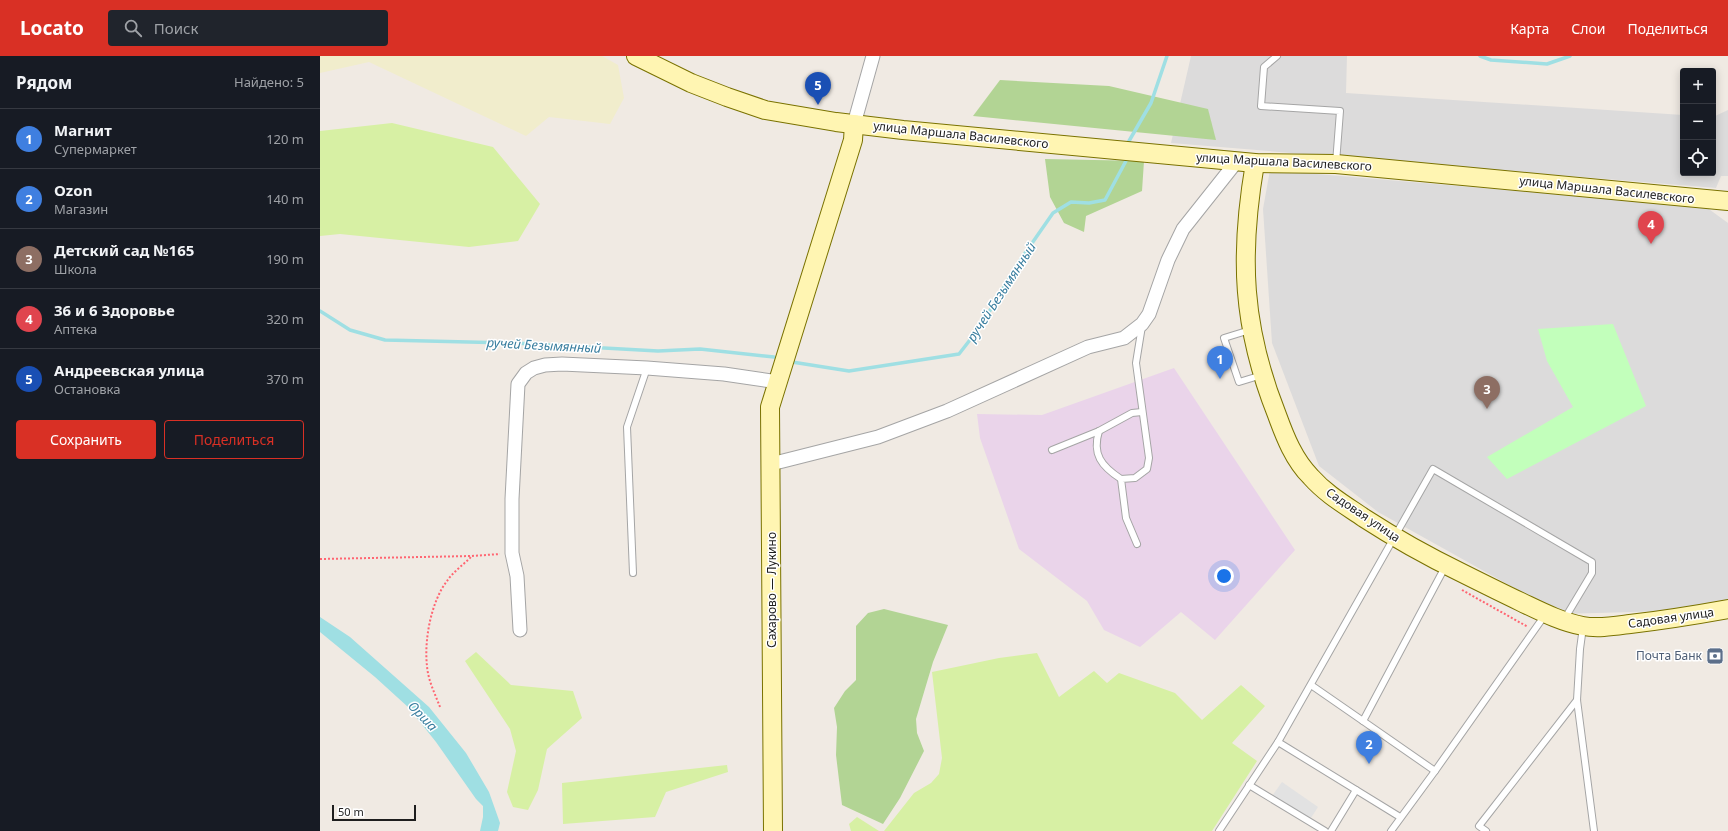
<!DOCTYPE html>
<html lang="ru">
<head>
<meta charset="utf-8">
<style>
  :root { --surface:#171b24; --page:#20242c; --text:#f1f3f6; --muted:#9ea1a6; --line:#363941; --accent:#d93025 }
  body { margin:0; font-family:"Noto Sans",sans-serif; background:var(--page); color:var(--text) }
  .controls { position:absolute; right:12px; top:12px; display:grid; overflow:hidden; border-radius:4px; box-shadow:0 2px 10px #0003 }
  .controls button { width:36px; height:36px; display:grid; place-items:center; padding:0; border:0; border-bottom:1px solid var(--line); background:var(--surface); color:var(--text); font:20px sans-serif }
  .scale { position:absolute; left:12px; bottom:10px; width:84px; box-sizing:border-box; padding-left:4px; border:2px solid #1e1e1e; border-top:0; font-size:11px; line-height:14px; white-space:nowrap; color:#1e1e1e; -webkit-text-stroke:3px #fff; paint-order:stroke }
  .you { position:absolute; left:904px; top:520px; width:14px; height:14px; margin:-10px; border:3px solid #fff; border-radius:50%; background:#1a73e8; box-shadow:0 0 0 6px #1a73e833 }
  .badge { display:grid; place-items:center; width:26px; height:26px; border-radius:50%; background:var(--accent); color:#fff; font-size:13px; font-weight:700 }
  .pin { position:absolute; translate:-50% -33px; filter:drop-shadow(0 1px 2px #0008) }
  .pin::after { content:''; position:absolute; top:21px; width:14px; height:12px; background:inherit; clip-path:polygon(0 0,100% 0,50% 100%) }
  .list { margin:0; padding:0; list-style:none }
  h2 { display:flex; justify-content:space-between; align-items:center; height:52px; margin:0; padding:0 16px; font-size:17px }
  h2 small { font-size:13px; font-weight:400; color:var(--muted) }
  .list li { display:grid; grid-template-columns:26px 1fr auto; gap:12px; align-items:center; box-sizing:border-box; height:60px; padding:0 16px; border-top:1px solid var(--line) }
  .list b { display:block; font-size:15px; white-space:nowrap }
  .list p { margin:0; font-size:13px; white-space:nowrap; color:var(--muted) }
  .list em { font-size:13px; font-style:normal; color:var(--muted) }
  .actions { display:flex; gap:8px; padding:12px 16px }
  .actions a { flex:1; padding:9px 0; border:1px solid var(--accent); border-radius:4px; text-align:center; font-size:14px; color:var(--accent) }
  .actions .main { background:var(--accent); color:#fff }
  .icon { flex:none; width:22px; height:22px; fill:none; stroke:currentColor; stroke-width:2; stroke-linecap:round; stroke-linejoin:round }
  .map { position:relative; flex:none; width:1408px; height:775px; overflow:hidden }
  header { display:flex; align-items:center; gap:24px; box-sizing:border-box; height:56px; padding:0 20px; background:var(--accent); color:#fff }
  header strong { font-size:19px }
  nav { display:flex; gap:22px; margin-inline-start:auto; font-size:14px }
  .search { width:280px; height:36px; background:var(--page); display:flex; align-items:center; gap:10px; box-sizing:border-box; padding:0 14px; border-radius:4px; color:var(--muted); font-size:15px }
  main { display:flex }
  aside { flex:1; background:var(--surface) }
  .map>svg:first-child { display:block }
  .residential { fill:#dcdbdb }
  .industrial { fill:#ead4ea }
  .farmland { fill:#f1edcc }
  .grass { fill:#d7f0a4 }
  .forest { fill:#b2d494 }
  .park { fill:#c2ffbb }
  .parking { fill:#e2e2e2 }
  .water { fill:#9fdfe3 }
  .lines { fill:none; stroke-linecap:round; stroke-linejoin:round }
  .stream { stroke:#9fdfe3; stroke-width:3.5 }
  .lane-casing { stroke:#a5a5a5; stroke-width:8 }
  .street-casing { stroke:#a5a5a5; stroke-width:15 }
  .secondary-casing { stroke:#7a7200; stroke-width:20 }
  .path { stroke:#ff6571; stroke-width:2; stroke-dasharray:2 2; stroke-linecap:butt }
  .lane { stroke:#fff; stroke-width:6 }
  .street { stroke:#fff; stroke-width:13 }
  .secondary { stroke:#fff5b2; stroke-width:18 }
  .labels { text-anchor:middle; stroke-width:3; stroke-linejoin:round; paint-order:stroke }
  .street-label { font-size:12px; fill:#1e1e1e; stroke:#fff }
  .service-label { font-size:12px; fill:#4e5e75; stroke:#fff; text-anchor:end }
  .water-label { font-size:13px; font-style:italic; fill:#397e9f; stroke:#fff }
</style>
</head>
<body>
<header>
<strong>Locato</strong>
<div class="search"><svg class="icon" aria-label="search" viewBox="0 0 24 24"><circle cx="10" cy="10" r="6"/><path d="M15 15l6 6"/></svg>Поиск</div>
<nav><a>Карта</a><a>Слои</a><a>Поделиться</a></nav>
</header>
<main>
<aside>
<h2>Рядом<small>Найдено: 5</small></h2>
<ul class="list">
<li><span class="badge" style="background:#3f7fe0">1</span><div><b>Магнит</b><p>Супермаркет</p></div><em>120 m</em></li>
<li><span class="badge" style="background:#3f7fe0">2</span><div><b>Ozon</b><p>Магазин</p></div><em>140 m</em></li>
<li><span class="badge" style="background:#8d6e63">3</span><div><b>Детский сад №165</b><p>Школа</p></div><em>190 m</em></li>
<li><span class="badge" style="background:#e0444e">4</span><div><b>36 и 6 Здоровье</b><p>Аптека</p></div><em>320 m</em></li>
<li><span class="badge" style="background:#1a4fb4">5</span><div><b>Андреевская улица</b><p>Остановка</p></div><em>370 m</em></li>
</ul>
<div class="actions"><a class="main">Сохранить</a><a>Поделиться</a></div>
</aside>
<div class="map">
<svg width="1408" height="775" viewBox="0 0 1408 775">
  <rect width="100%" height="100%" fill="#f0eae3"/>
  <g class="residential">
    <path d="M871,0H1027L1026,37L1363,59V117H1393V61L1408,54V120H1401L1396,132L851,87Z"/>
    <path d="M950,114L1386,151L1408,167V544L1348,555L1241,558L1058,456L999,410L952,287L943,153Z"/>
  </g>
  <path class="industrial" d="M854,312L975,494L895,584L861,556L820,591L784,574L767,545L699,493L660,382L657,358L722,359Z"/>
  <path class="farmland" d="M0,0H282L298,9L304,42L290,68L229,61L206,80L49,6L0,17Z"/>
  <g class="grass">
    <path d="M72,67L173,91L220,148L198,185L149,191L20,178L0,180V75Z"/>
    <path d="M156,596L191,629L253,635L262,662L227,693L218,734L208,754L193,751L187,736L196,695L190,673L145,605Z"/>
    <path d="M717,597L739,641L774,615L787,627L799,617L855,637L882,664L921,629L945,650L912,687L937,705L892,775H564L594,737L611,727L619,718L622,702L612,616L679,602Z"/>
    <path d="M407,709L408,716L346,736L335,761L243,768L242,727Z"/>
    <path d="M537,761L559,775H531L529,768Z"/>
  </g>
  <g class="forest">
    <path d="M680,24L789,30L888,53L896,84L653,60Z"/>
    <path d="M725,103L824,105L822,135L766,160L764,176L744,167L730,141Z"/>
    <path d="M564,553L628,569L613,606L596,663L597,677L604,695L580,742L563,768L522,749L516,699L517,671L514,652L525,635L536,624V570L548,557Z"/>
  </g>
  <path class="park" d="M1293,268L1326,350L1187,423L1167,401L1253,351L1227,305L1218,273Z"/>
  <path class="parking" d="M962,726L998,751L987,768L950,743Z"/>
  <path class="water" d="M0,561L30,581L109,651L146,697L169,736L180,767L178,775H160L163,761V750L156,743L116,686L88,651L55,621L0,576Z"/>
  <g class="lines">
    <g class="stream">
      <path d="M1160,0L1171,4L1227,8L1250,0"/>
      <path d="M809,85L831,47L847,0"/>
      <path d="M0,255L30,274L65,284L194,287L338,295L380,293L454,301"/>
      <path d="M472,306L529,315L639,298L660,271L701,203L733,157L751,146L769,147L785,144L807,103"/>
    </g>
    <g class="lane-casing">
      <g id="lane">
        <path d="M957,0L944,11L941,50L1020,55L1016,107"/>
        <path d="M930,274L904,282L919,326L942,319"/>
        <path d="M779,375C772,398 781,410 801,423"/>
        <path d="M732,394L779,375L812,357L822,356"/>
        <path d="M817,488L806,462L801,423L815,422L827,413L829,402L816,307L822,270"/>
        <path d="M1125,511L1043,665L1115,715L1225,559"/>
        <path d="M313,517L307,371L327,312"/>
        <path d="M1263,571L1260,593L1257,644L1274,775"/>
        <path d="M991,629L1043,665"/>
        <path d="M958,686L1080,761"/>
        <path d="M929,729L1005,775"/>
        <path d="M899,775L958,686L1113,413L1272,506V517L1245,562"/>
        <path d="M1011,775L1036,734"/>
        <path d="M1071,775L1115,715"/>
        <path d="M1166,775L1159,770L1257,644"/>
      </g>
    </g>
    <g class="street-casing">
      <g id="street">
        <path d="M534,68L553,0"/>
        <path d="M451,408L558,381L627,355L768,291L804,282L822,268L829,258L848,204L863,173L917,105"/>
        <path d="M200,574L197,520L192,497V443L198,328L206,317L214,312L225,309L242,308L327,312L404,318L458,326"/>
      </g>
    </g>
    <g class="secondary-casing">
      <g id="secondary">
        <path d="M316,0L371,27L407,41L445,54L516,66L583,74L935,107L1016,108L1408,145"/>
        <path d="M935,107C919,200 922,271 957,359C965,381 974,404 991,421C1006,438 1025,449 1044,462C1075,482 1107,500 1140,516C1160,526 1180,536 1201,546C1220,555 1241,566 1263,570C1278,573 1295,570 1310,568C1343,564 1375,559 1408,553"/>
        <path d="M453,775L450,351L533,84L534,68"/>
      </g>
    </g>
    <g class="path">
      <path d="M0,503L152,500L180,498"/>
      <path d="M1142,534L1208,571"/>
      <path d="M120,651C115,638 108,624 107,610C104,584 111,546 127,525C133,516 143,509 151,501"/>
    </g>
    <use href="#lane" class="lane"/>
    <use href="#street" class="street"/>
    <use href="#secondary" class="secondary"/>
  </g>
  <defs>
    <g id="bank-square" transform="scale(0.9)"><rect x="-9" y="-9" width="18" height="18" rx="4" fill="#5c6f8a" stroke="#fff"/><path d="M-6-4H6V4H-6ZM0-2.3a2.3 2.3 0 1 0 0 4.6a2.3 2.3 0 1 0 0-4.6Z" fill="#fff"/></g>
  </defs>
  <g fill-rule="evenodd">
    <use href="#bank-square" x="1395" y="600"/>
  </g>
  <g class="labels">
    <g class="street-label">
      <text transform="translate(641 79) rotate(6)" y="4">улица Маршала Василевского</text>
      <text transform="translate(964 106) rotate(3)" y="4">улица Маршала Василевского</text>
      <text transform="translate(1287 134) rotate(6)" y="4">улица Маршала Василевского</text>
      <text transform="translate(1043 459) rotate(34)" y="4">Садовая улица</text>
      <text transform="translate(452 534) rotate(-90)" y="4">Сахарово — Лукино</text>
      <text transform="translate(1351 562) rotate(-8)" y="4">Садовая улица</text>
    </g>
    <g class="service-label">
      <text x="1382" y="604">Почта Банк</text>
    </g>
    <g class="water-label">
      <text transform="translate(681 236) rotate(-57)" y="5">ручей Безымянный</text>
      <text transform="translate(224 289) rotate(3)" y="5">ручей Безымянный</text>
      <text transform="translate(103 660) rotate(46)" y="5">Орша</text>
    </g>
  </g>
</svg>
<div class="controls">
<button>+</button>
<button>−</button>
<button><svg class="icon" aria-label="locate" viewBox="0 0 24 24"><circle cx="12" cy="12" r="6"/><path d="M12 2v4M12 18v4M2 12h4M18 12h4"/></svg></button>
</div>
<div class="scale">50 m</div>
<div class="you"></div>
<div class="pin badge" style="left:900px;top:323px;background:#3f7fe0">1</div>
<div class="pin badge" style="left:1049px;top:708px;background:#3f7fe0">2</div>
<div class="pin badge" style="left:1167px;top:353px;background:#8d6e63">3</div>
<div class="pin badge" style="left:1331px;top:188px;background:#e0444e">4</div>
<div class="pin badge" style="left:498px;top:49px;background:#1a4fb4">5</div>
</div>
</main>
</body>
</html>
